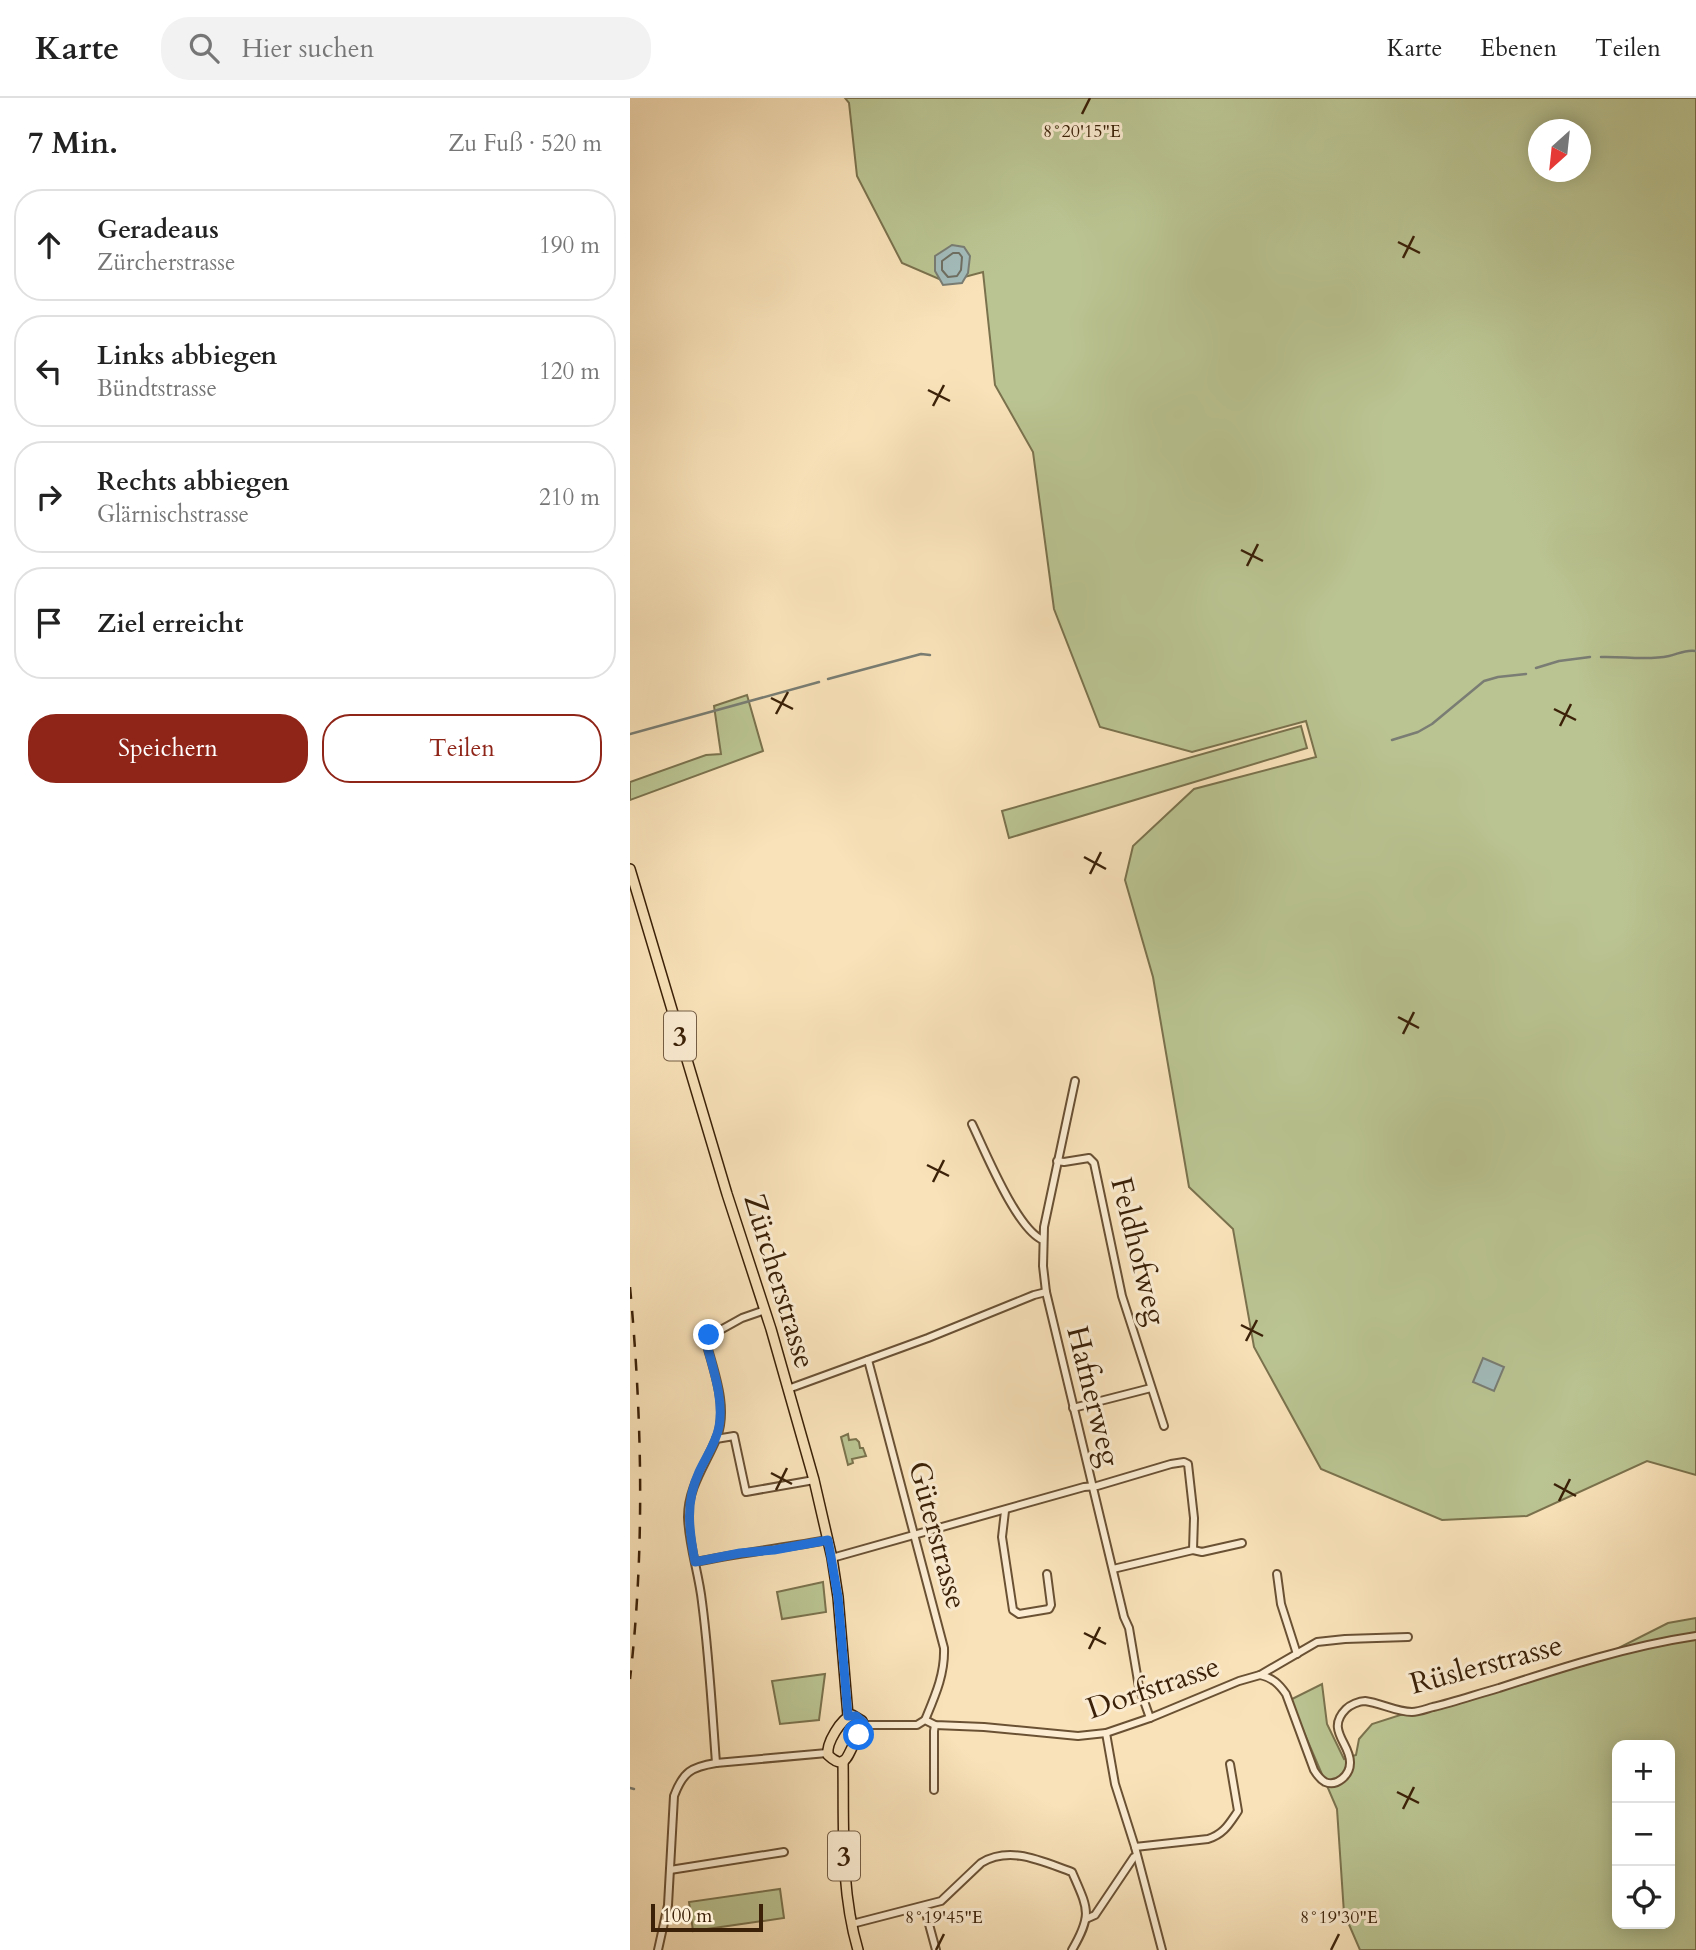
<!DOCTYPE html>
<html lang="de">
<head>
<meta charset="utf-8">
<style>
  :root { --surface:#fff; --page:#f2f2f2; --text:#222; --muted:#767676; --line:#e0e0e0; --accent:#8f2418 }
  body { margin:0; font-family:Cardo,serif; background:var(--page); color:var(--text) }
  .controls { position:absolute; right:21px; bottom:21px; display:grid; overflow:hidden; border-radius:14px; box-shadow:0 4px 18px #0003 }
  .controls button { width:63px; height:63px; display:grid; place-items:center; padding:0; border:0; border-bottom:2px solid var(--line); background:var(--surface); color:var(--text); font:35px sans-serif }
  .compass { position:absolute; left:898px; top:21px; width:63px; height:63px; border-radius:50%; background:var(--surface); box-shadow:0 4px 18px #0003; rotate:207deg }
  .scale { position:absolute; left:21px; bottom:18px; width:112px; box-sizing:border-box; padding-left:7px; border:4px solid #3b2108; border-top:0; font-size:19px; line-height:24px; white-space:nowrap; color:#3b2108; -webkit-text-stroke:5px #fbecd2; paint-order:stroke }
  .stop { position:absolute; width:21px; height:21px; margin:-16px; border:5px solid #1a73e8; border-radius:50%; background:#fff }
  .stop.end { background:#1a73e8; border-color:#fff; box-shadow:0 2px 7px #0008 }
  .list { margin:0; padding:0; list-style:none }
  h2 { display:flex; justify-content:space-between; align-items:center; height:91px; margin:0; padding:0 28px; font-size:30px }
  h2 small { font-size:23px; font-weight:400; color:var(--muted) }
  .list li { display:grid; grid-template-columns:46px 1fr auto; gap:21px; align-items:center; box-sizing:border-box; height:112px; margin:0 14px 14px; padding:0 14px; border:2px solid var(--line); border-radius:28px }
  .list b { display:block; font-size:26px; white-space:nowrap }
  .list p { margin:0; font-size:23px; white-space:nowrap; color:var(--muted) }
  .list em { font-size:23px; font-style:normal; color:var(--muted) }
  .actions { display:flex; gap:14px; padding:21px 28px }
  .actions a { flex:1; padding:16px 0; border:2px solid var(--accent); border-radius:28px; text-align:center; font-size:24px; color:var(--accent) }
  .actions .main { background:var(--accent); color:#fff }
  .icon { flex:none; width:38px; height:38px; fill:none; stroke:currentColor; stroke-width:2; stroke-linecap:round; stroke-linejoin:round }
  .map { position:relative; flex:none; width:1066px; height:1852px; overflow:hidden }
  header { display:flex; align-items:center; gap:42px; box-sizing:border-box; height:98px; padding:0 35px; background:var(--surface); border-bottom:2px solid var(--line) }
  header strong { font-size:33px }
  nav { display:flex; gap:38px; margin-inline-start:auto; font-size:24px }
  .search { width:490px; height:63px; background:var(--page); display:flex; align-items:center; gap:18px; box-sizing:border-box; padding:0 24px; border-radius:28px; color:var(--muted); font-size:26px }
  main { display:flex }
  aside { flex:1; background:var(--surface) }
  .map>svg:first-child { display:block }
  .green { fill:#bac492; stroke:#7a724d; stroke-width:2; fill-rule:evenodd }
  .water { fill:#a2bbba; stroke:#797d73; stroke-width:2 }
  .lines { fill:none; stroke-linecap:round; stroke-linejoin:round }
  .shore { stroke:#6e6e61; stroke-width:2 }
  .stream { stroke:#797d73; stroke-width:2.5 }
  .street-casing { stroke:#6a5134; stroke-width:10 }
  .primary-casing { stroke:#3b2108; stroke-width:12 }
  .street { stroke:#fbecd2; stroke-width:6 }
  .primary { stroke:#f9e2b9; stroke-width:9 }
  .rail { stroke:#3b2108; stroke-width:2.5; stroke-dasharray:12 12; stroke-linecap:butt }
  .route { stroke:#1a73e8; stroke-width:9 }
  .ticks { fill:none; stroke:#3b2108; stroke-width:2.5 }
  .labels { text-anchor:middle; stroke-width:6; stroke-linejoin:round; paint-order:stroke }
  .shield { fill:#fbecd2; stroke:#755e45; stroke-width:2 }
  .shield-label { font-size:28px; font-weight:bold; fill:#3b2108 }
  .street-label { font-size:30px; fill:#3b2108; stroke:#fbecd2 }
  .ticks-label { font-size:18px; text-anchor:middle; fill:#3b2108; stroke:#fbecd2; stroke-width:6; stroke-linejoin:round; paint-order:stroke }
</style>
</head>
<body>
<header>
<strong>Karte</strong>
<div class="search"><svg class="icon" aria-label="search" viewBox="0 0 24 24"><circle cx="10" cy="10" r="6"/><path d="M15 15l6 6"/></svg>Hier suchen</div>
<nav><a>Karte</a><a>Ebenen</a><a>Teilen</a></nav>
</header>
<main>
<aside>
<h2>7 Min.<small>Zu Fuß · 520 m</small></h2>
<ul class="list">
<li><svg class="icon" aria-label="ahead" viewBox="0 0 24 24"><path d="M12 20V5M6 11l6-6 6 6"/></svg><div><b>Geradeaus</b><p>Zürcherstrasse</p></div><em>190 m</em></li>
<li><svg class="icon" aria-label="left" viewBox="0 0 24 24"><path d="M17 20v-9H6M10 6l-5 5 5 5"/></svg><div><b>Links abbiegen</b><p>Bündtstrasse</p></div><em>120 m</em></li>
<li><svg class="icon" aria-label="right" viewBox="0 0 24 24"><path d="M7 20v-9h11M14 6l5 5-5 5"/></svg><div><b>Rechts abbiegen</b><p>Glärnischstrasse</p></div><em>210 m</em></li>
<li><svg class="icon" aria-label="arrive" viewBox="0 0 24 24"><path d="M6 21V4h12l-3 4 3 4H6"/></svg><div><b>Ziel erreicht</b></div></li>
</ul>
<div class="actions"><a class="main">Speichern</a><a>Teilen</a></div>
</aside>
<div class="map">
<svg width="1066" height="1852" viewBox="0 0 1066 1852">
  <rect width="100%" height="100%" fill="#f9e2b9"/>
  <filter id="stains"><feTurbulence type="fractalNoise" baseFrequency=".00286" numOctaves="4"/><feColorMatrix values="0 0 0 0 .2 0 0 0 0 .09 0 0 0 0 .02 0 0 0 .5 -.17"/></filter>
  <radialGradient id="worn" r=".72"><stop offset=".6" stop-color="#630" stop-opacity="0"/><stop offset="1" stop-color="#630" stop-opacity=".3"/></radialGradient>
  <g class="green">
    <path d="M215,0H1066V1377L1017,1363L897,1418L812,1422L691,1371L624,1249L603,1131L559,1089L523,879L495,782L503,748L564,691L686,659L676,623L562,654L470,629L424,511L403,354L365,287L353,174L316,184L272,165L227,78L219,5ZM908,32H950V74H908Z"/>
    <path d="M117,597L133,653L0,702V684L76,657L91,656L84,608Z"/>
    <path d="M671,628L677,650L379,740L372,713Z"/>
    <path d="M218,1336L219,1342L226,1341L229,1344L230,1350H233L236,1358L222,1361L223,1365L218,1367L211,1339Z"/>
    <path d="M193,1484L196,1514L152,1521L147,1494Z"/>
    <path d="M1066,1520V1852H730L714,1815L707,1711L660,1602L692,1586L697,1626L714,1661L726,1657L729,1641L742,1626L817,1602L947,1566L953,1568L1038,1525ZM987,1647H1040V1826H987Z"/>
    <path d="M195,1576L189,1622L150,1626L142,1583Z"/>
    <path d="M150,1791L154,1820L63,1833L59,1804Z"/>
  </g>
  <g class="water">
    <path d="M322,147L334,149L340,158L338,175L332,185L313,187L305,173V158Z"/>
    <path d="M853,1260L874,1269L864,1293L843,1284Z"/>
  </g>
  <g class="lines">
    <path class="shore" d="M323,155H329L332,159L331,172L327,178L318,179L312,172V163Z"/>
    <g class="stream">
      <path d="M971,559C993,558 1016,563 1039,558C1048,556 1056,551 1066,553"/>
      <path d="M906,570L929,563L960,559"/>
      <path d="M198,581L291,556L300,557"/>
      <path d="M0,636L189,584"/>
      <path d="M762,642L788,634L802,626L854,583L868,579L896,576"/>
      <path d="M0,1690L4,1691"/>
    </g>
    <g class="street-casing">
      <g id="street">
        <path d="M445,983L414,1129L413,1168L416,1194L494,1519L499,1530L509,1589L520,1620"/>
        <path d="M342,1026C355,1053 387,1132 413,1142"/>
        <path d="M427,1063L434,1064L459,1060L464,1065L492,1198L534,1328"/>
        <path d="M238,1262L314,1550C315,1576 305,1598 295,1622"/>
        <path d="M158,1291L298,1240L404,1197L416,1194"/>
        <path d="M443,1310L521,1290"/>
        <path d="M86,1341L104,1338L116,1394L184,1382"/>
        <path d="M375,1413L372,1439L383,1512L389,1516L419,1511L421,1507L417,1476"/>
        <path d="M563,1452L572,1454L612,1445"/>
        <path d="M202,1460L454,1389L467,1388L541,1366L554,1364L558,1366L564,1420L563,1452L483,1471"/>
        <path d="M65,1464C109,1455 153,1450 198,1442"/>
        <path d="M647,1476L651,1506L667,1556"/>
        <path d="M630,1577C643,1580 649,1586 656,1596L684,1672C687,1677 690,1681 695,1684C707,1689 720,1677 720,1665C721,1646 695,1632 716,1611C720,1607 729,1603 735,1603C751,1605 766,1614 782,1614C788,1614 796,1611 803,1609C825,1604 847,1596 869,1590C934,1569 999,1548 1066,1538"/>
        <path d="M234,1627H287L295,1622L305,1627L354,1629L448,1638L476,1635L520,1620L609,1583L630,1577L687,1544L715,1541L778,1539"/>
        <path d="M476,1635L485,1686L505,1749L532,1852"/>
        <path d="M86,1665C82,1611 79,1557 72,1504C69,1476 59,1448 58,1419C58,1389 76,1366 87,1339C98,1309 84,1274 76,1244V1240L112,1220L135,1212"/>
        <path d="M304,1692V1633L305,1627"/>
        <path d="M505,1749L578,1741C594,1736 599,1726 608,1713L600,1666"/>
        <path d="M40,1772L154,1754"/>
        <path d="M294,1808L306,1852"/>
        <path d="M456,1821L465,1817L504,1759L507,1758"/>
        <path d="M222,1826L311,1803L351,1765C381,1747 413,1764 442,1774C458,1811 463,1816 442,1852"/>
        <path d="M28,1852L38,1807L44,1698C53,1674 61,1669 86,1665L197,1655"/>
      </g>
    </g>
    <g class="primary-casing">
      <g id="primary">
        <path d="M0,771L97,1096L141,1231L184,1382L202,1460L208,1499L218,1618"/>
        <path d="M222,1617L232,1623L234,1629C231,1635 228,1639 225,1644C217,1657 216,1674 198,1657C196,1645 211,1621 222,1617Z"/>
        <path d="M213,1663C214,1726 210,1791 228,1852"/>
      </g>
    </g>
    <use href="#street" class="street"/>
    <use href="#primary" class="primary"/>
    <path class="rail" d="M0,1189C12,1319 15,1451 0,1581"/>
  </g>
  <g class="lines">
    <path class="route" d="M79,1237L76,1244C83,1271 94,1301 89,1329C86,1345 76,1359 69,1374C55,1404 59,1432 65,1464L110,1455L144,1452L198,1442L208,1499L218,1618H226L234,1625V1629L229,1637"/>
  </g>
  <path class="ticks" d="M452,16L460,0M768,144L790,155M773,160L784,138M298,292L320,303M303,308L314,287M611,452L633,463M617,468L628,446M141,600L163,611M924,611L946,622M146,616L158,594M930,628L941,606M454,759L476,771M460,776L471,754M768,919L789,930M773,936L784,914M297,1067L319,1078M303,1084L314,1062M611,1227L633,1238M616,1243L627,1222M141,1375L162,1386M924,1386L946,1398M146,1392L157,1370M929,1403L940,1381M454,1535L476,1546M459,1551L470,1529M767,1694L789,1705M773,1711L784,1689M306,1852L314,1836M701,1852L709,1836"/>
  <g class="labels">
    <g class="shield">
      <rect x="34" y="913.5" width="32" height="49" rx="5"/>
      <rect x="198" y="1733.5" width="32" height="49" rx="5"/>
    </g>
    <g class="shield-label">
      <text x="50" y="948">3</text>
      <text x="214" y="1768">3</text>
    </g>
    <g class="street-label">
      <text transform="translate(509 1153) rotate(76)" y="10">Feldhofweg</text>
      <text transform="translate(150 1183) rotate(73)" y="10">Zürcherstrasse</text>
      <text transform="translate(464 1298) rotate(76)" y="10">Hafnerweg</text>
      <text transform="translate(308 1437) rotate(75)" y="10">Güterstrasse</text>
      <text transform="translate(856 1566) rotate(-15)" y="10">Rüslerstrasse</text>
      <text transform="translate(523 1589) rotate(-19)" y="10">Dorfstrasse</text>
    </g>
  </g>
  <g class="ticks-label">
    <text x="452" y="39">8°20'15"E</text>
    <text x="314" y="1825">8°19'45"E</text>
    <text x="709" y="1825">8°19'30"E</text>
  </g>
  <rect width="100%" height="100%" filter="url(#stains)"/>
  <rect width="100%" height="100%" fill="url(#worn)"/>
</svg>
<div class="controls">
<button>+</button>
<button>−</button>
<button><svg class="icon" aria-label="locate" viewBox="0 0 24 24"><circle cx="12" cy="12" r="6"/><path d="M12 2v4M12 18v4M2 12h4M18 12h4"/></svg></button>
</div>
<svg class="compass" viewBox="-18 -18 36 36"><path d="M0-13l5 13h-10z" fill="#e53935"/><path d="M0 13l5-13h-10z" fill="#767676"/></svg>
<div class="scale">100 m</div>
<div class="stop" style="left:229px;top:1637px"></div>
<div class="stop end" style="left:79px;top:1237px"></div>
</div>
</main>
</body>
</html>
